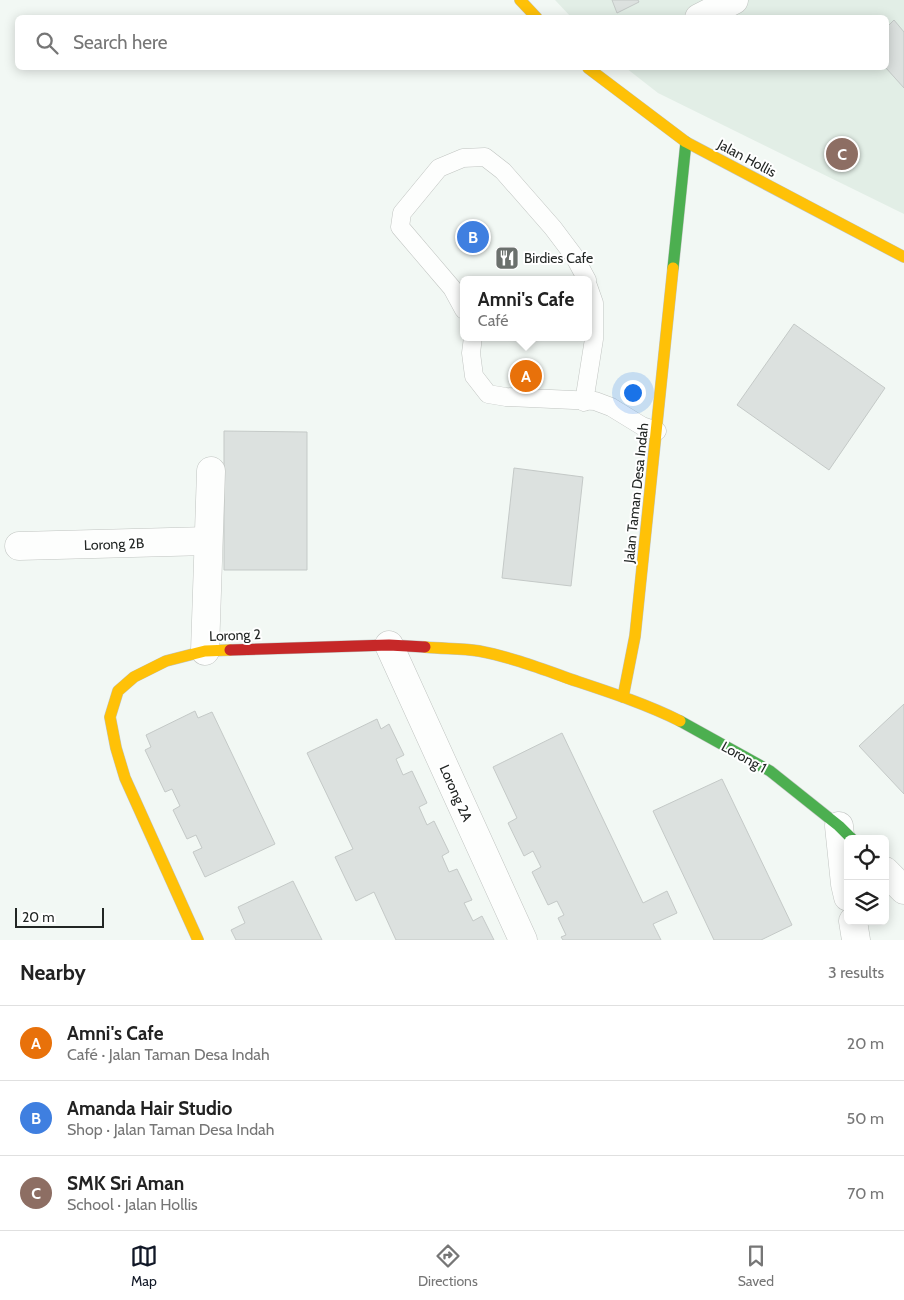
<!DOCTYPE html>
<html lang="en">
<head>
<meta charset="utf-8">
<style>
  :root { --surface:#fff; --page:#f2f2f2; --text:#222; --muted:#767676; --line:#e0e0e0; --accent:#111827 }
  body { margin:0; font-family:Cabin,sans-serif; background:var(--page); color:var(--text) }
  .controls { position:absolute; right:15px; bottom:15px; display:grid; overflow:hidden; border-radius:8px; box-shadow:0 2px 12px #0003 }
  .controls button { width:45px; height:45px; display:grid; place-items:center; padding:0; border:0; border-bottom:1px solid var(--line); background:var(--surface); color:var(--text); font:25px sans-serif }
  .scale { position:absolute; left:15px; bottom:12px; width:89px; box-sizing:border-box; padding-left:5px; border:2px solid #222624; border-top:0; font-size:14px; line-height:18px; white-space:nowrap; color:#222624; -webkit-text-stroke:4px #fff; paint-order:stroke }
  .you { position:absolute; left:632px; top:392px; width:18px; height:18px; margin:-12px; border:4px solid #fff; border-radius:50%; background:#1a73e8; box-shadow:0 0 0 8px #1a73e833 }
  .badge { display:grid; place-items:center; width:32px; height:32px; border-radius:50%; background:var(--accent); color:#fff; font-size:16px; font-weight:700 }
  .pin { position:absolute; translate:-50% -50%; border:2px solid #fff; box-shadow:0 1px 5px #0006 }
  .popup { position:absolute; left:460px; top:276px; width:132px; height:65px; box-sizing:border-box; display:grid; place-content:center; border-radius:8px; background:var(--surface); filter:drop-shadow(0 1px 4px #0005); font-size:16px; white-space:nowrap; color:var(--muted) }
  .popup b { font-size:19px; color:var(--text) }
  .popup::after { content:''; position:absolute; left:50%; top:100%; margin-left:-10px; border:10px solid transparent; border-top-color:var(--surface) }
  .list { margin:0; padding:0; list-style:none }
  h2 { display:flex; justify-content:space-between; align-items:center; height:65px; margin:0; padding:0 20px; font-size:21px }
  h2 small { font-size:16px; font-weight:400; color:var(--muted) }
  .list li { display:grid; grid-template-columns:32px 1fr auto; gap:15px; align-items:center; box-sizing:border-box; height:75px; padding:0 20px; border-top:1px solid var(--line) }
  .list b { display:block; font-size:19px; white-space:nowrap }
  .list p { margin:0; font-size:16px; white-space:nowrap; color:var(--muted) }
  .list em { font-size:16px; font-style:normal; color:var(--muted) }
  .icon { flex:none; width:28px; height:28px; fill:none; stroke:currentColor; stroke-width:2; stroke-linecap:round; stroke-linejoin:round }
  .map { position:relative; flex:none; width:904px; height:940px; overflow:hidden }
  .search { position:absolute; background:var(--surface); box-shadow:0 2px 12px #0003; left:15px; right:15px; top:15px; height:55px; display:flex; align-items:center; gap:12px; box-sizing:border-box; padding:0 18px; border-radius:8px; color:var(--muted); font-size:19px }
  .sheet { height:290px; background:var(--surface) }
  nav { display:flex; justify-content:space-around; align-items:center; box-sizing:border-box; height:70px; border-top:1px solid var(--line); background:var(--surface); font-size:14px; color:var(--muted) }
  nav a { display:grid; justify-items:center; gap:2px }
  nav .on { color:var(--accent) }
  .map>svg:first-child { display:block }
  .built { fill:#e2eee6 }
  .building { fill:#dce1df; stroke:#c4c9c7 }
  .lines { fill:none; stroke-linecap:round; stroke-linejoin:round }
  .lane-casing { stroke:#c0c4c1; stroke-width:19 }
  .street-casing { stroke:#c0c4c1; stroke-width:29 }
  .fast-casing { stroke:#c0c4c1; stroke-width:12 }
  .slow-casing { stroke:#c0c4c1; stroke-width:12 }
  .jam-casing { stroke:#c0c4c1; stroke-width:12 }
  .lane { stroke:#fdfefd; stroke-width:18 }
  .street { stroke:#fdfefd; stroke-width:28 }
  .fast { stroke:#4caf50; stroke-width:11 }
  .slow { stroke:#ffc107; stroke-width:11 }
  .jam { stroke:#c62828; stroke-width:11 }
  .labels { text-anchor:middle; stroke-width:4; stroke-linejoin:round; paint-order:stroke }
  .street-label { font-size:14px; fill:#222624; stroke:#fff }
  .poi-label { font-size:14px; fill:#222624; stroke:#fff; text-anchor:start }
</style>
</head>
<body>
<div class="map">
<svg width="904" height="940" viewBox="0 0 904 940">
  <rect width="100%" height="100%" fill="#f2f8f4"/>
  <path class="built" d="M555,0H904V214L658,93L626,68H886V18L571,17Z"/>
  <g class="building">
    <path d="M612,0H638L639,2L617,13Z"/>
    <path d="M894,20L904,32V88L886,68V28Z"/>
    <path d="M794,324L885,388L829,470L737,405Z"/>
    <path d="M224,431L307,432V570H224Z"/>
    <path d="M514,468L583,477L571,586L502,578Z"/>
    <path d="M904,704V794L859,746Z"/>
    <path d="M195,711L198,718L212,712L275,844L205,877L193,852L202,848L196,835L187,839L173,810L180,806L172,789L165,792L145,750L151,747L146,735Z"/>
    <path d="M377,719L381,729L389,724L404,755L396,759L403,775L412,771L427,803L419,807L427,825L434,821L449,852L442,856L449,872L457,869L472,900L464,903L473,921L482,916L494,940H396L374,892L356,901L335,857L353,849L307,753Z"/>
    <path d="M562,733L643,903L667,891L677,913L653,924L661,940H563L561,937L566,935L558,918L564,915L557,901L548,905L532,872L541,867L533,851L524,856L508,823L517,818L493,767Z"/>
    <path d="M722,779L792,925L761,940H714L653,811Z"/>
    <path d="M293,881L322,940H236L231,930L245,923L238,907Z"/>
  </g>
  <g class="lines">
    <g class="lane-casing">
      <g id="lane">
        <path d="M464,310L452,288L400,227L402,213L439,168L463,158L485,157L503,171L553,228L574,256L587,280"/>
        <path d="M473,337L471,353L474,376L488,394L506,397L595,401L611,407L642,426L657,431"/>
        <path d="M584,402L594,339V303L588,286"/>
      </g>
    </g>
    <g class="street-casing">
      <g id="street">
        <path d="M699,18L734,0"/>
        <path d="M19,546L208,541"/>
        <path d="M389,645L523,940"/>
        <path d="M205,651L211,471"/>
        <path d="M839,826L845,884L848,897"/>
        <path d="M885,871L904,890"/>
        <path d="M853,921L856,940"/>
      </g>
    </g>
    <g class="fast-casing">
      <g id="fast">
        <path d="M673,268L686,142"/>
        <path d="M680,721L770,771L839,826L852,839"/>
      </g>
    </g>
    <g class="slow-casing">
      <g id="slow">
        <path d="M520,0L537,18"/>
        <path d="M588,68L686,142L904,257"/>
        <path d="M425,647C443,649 461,648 479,651C511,657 542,669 573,680C609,692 646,704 680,721"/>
        <path d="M623,697L635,636L673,268"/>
        <path d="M198,940L125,778L116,748L110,717L118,691L134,677L166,661L205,651L230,650"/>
      </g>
    </g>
    <g class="jam-casing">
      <path id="jam" d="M230,650L389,645L425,647"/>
    </g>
    <use href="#lane" class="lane"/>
    <use href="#street" class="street"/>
    <use href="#fast" class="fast"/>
    <use href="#slow" class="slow"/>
    <use href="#jam" class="jam"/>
  </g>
  <defs>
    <g id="restaurant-square" transform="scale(1.25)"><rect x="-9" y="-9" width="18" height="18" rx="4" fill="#6b706d" stroke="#fff"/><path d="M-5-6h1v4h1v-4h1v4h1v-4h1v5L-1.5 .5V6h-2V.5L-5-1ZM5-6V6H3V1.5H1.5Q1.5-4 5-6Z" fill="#fff"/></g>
  </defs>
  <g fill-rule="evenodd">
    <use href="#restaurant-square" x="507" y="258"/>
  </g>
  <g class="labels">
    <g class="street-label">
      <text transform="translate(747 158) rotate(28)" y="5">Jalan Hollis</text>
      <text transform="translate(636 493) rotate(-84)" y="5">Jalan Taman Desa Indah</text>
      <text transform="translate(114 544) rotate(-2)" y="5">Lorong 2B</text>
      <text transform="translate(235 635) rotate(-2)" y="5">Lorong 2</text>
      <text transform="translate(744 757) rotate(29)" y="5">Lorong 1</text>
      <text transform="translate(456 793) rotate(66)" y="5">Lorong 2A</text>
    </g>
    <g class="poi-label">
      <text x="524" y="263">Birdies Cafe</text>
    </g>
  </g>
</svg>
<div class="controls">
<button><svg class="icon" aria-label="locate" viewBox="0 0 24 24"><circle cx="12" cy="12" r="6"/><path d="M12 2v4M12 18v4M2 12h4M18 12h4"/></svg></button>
<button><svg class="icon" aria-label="layers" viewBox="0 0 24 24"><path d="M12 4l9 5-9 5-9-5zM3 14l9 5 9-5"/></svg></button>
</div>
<div class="scale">20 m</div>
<div class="you"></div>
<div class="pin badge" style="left:526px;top:376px;background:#e8710a">A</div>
<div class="popup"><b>Amni's Cafe</b>Café</div>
<div class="pin badge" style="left:473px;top:237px;background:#3f7fe0">B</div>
<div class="pin badge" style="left:842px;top:154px;background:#8d6e63">C</div>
<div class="search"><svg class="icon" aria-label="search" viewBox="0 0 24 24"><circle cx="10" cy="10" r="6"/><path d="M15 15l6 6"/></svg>Search here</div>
</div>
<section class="sheet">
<h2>Nearby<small>3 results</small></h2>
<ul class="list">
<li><span class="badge" style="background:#e8710a">A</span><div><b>Amni's Cafe</b><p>Café · Jalan Taman Desa Indah</p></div><em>20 m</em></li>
<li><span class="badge" style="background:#3f7fe0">B</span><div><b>Amanda Hair Studio</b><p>Shop · Jalan Taman Desa Indah</p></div><em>50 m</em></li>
<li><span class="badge" style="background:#8d6e63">C</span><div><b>SMK Sri Aman</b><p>School · Jalan Hollis</p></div><em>70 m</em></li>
</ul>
</section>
<nav>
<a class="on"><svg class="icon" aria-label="map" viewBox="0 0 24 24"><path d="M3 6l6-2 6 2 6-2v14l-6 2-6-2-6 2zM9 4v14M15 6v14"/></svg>Map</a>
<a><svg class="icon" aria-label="directions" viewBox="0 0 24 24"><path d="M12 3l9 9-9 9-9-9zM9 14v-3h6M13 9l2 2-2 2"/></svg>Directions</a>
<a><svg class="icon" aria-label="saved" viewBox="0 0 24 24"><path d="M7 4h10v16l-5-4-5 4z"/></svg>Saved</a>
</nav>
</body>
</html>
